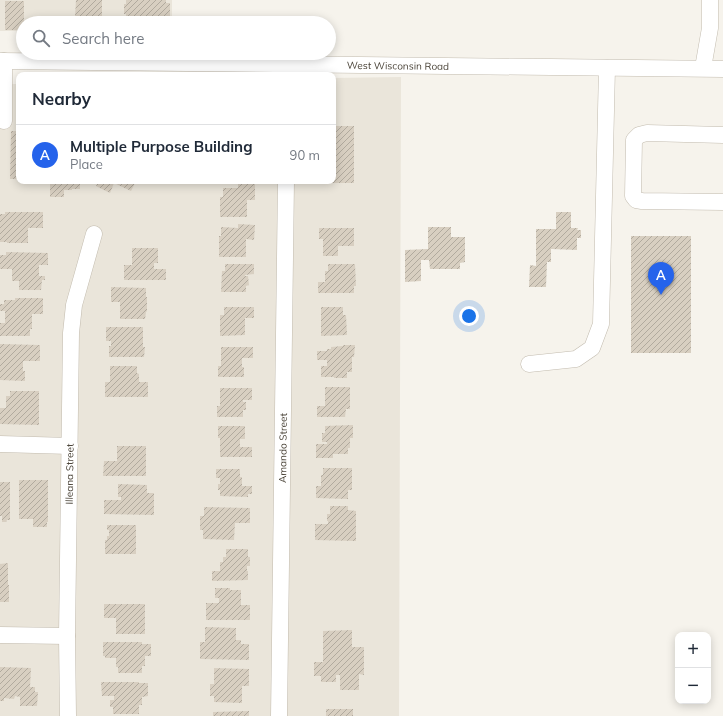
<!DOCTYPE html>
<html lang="en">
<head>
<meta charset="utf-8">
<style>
  :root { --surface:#fff; --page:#f6f6f7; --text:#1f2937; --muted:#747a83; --line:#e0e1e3; --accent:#2563eb }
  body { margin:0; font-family:Mulish,sans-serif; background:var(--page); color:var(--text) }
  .controls { position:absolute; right:12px; bottom:12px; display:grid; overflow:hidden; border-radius:8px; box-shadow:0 2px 10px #0003 }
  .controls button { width:36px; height:36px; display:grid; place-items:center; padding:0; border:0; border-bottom:1px solid var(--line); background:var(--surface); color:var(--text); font:20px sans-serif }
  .you { position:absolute; left:469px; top:316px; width:14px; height:14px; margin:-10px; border:3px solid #fff; border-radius:50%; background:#1a73e8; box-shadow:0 0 0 6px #1a73e833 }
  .badge { display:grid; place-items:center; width:26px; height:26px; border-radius:50%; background:var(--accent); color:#fff; font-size:13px; font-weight:700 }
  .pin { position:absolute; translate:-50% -33px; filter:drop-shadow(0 1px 2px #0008) }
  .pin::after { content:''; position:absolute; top:21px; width:14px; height:12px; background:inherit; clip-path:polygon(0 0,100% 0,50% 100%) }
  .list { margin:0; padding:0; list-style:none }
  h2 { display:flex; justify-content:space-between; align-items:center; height:52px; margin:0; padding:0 16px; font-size:17px }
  h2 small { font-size:13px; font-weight:400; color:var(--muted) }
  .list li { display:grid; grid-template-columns:26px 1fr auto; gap:12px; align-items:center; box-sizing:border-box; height:60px; padding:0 16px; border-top:1px solid var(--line) }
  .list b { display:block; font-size:15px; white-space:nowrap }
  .list p { margin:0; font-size:13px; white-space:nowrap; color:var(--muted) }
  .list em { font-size:13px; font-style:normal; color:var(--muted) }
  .icon { flex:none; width:22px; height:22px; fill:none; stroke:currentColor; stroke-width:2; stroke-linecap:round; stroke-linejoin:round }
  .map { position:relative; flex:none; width:723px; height:716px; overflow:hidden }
  .search { position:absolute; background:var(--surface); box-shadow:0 2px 10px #0003; left:16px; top:16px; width:320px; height:44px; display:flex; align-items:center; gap:10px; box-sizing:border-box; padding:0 14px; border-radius:22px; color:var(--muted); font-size:15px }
  .panel { position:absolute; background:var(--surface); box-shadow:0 2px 10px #0003; left:16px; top:72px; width:320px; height:112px; border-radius:8px }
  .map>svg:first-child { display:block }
  .residential { fill:#eae5da }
  .building { fill:url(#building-hatch) }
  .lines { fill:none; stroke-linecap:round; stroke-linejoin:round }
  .minor-casing { stroke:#c2bbae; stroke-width:17 }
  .minor { stroke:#fff; stroke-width:16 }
  .labels { text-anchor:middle; stroke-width:3; stroke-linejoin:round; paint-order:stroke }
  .street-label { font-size:10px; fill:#4b4439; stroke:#fff }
</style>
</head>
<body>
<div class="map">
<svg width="723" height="716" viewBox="0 0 723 716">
  <defs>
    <pattern id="building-hatch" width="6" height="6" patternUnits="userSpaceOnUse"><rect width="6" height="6" fill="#d8cfc1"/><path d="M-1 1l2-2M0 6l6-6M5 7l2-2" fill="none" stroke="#b1aa9e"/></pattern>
  </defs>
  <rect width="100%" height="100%" fill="#f6f3ec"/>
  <g class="residential">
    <path d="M0,0H172V23H23V31H0Z"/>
    <path d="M401,77L399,716H0V84H19V181H333V78Z"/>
  </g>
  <g class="building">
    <path d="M76,0H102V17H96V23H87V17H75Z"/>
    <path d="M126,0H166V3H170V18H139V23H131V22L126,21V14H124V4H126Z"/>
    <path d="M5,1H24V23H23V25L20,26V30H5Z"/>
    <path d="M333,126H354V183H323V181H333Z"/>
    <path d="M11,131H19V179H10Z"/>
    <path d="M50,181H80V189H72V190H64V197H50Z"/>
    <path d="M99,181H136L131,191L114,183L110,193L96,186Z"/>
    <path d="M238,184H255V200H247V217H220V197H223V188H238Z"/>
    <path d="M5,212H43V228H28V243H7V242H0V214H5Z"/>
    <path d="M556,212H571V228H578L577,230H581V238H577V250L551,249V262H547L546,287H529L530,265L536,266V229H556Z"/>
    <path d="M238,224L255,225L254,240L246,239V257H219V236H221V227L238,228Z"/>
    <path d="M428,227H451V237H465V262L460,263V269H430L429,260H421V281L405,282V250L428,249Z"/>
    <path d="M319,228H354V246H338V256H323V239H319Z"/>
    <rect x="631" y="236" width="60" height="117"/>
    <path d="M132,248H158V263H154V269H166V280H124V265H132Z"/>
    <path d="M6,252L48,253V265H39V276H45V280H42L41,290H19V281H12V269H0V255H6Z"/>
    <path d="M225,264H254V274L245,275V276H248L249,285L246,286V292H221L222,271H225Z"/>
    <path d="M328,264H355L356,286H354V293H318V282H325V271H328Z"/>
    <path d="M111,287L146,288V297H147V311L146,312L145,319H120V302H111Z"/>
    <path d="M15,298H43V314H32V329H30V336H0V323H5V311H0V304H4V300H15Z"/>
    <path d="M224,307H254V318H245V335L220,336V315H224Z"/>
    <path d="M321,307H343V315H346L347,335L321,336Z"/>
    <path d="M106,327H143V347H145L144,357H109V346H111V341H106Z"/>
    <path d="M0,344L40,345V361H23V371H25V381L0,380Z"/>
    <path d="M343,345H355L354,357H352V372H347V378H334V377H321V366H327V360H317V351H327V349H331V347L343,346Z"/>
    <path d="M221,347H253V358H242V367H244V377H218V366H221Z"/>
    <path d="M110,366H137V373L139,374V382H148V397H105V382H110Z"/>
    <path d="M325,387H350V409H346L345,417H317V406H325Z"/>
    <path d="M220,388H252V400H243V402H246V410H243V417H217V406H220Z"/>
    <path d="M10,391H39V425L0,424V408H6V396H10Z"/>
    <path d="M353,425V438H350V448H348V454H333V458H316V444H327V442H322V433H325V426Z"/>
    <path d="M218,426H245V439H240V447H252V457H220V438H218Z"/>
    <path d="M117,446H146V476H103L104,461H117Z"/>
    <path d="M323,468H352V490H348V499L316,498V486H321V475H323Z"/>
    <path d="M216,469H240V477H242V486H252V494H248V497L220,496V490H218V484H220V478H216Z"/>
    <path d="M19,480H48V522H47V527H33V519H19Z"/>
    <path d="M0,482H10V520H7L6,522H2V516H0Z"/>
    <path d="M118,484L147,485V493H154V515L104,514V500H121V497H118Z"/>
    <path d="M330,506H348V510L356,511V541L315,540V524H328V521H327V514H330Z"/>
    <path d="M204,507L250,508V523H235L234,540L203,539V530H200V516H204Z"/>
    <path d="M107,525H136V554H105V540H107V536H109V530H107Z"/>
    <path d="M226,549H248V557H250V566H247V571H248V580L212,581V571H220V562H223V557H226Z"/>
    <path d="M8,563V585H9V602H0V564Z"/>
    <path d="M215,588H230V590H241V605H250V620H206V603H219V598H215Z"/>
    <path d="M104,604H145V634H116V618H104Z"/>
    <path d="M205,627L236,628V640H241V644H249V660L200,659V642H205Z"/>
    <path d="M352,630V647H364V675L359,674V690H340V675H336V682H321V676H314V662H323V631Z"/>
    <path d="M103,642H142V644H151V656H145V666H142V673H118V667H116V658H105V656H103Z"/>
    <path d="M0,667L31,668L30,687H35V692H38L37,706H20V697L15,696L14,699L4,698V701H0Z"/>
    <path d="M214,668L249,669V686H242V703L214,702V696H210V684H214Z"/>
    <path d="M101,682H139V683H148V696L142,697V705H139V714H113V707H110V700H114V696H102Z"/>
    <rect x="326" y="709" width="27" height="7"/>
    <path d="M249,711V716H213V712Z"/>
  </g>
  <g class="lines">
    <g class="minor-casing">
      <g id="minor">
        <path id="s1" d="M0,61L723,69"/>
        <path d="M4,61V121"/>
        <path d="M703,68L710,28V0"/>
        <path d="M723,135L647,133L639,135L634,140L633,196L636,200L642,201L723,202"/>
        <path d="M529,364L576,359L592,348L601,324L607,68"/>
        <path d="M0,444L70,446"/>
        <path d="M0,635L67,636"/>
        <path id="s2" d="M68,716L67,636L71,333L74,305L94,234"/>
        <path id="s3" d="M279,716L286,181"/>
      </g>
    </g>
    <use href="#minor" class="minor"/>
  </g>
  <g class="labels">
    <g class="street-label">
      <text dy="4" stroke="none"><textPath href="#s1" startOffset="398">West Wisconsin Road</textPath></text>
      <text dy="4" stroke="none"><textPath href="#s3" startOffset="268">Amando Street</textPath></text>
      <text dy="4" stroke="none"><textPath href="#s2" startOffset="242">Illeana Street</textPath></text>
    </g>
  </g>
</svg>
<div class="controls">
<button>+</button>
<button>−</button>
</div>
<div class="you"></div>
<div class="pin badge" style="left:661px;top:295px">A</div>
<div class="search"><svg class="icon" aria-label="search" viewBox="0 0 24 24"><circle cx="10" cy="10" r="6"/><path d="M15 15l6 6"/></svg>Search here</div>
<section class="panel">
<h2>Nearby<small></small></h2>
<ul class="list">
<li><span class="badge">A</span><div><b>Multiple Purpose Building</b><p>Place</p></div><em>90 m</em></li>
</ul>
</section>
</div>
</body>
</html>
